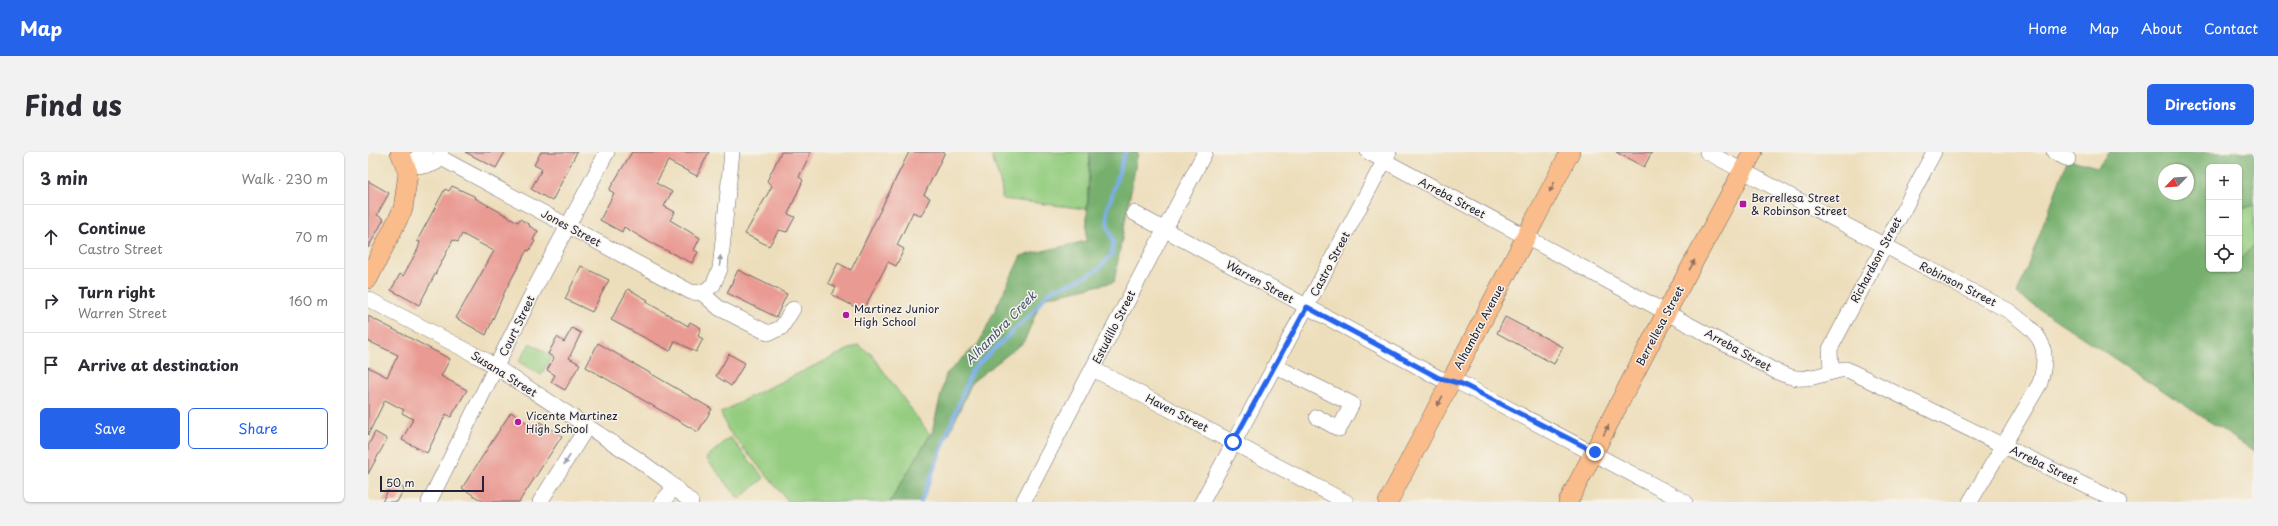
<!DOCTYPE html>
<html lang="en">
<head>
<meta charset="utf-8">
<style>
  :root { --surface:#fff; --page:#f2f2f3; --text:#2b2b33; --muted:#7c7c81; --line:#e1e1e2; --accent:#2563eb }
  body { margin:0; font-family:"Playpen Sans",sans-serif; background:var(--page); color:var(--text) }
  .controls { position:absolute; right:12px; top:12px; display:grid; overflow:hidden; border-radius:6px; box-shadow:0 1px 3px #0004 }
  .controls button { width:36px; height:36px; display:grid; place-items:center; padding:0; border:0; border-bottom:1px solid var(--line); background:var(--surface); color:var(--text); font:20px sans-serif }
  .compass { position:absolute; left:1790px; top:12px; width:36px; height:36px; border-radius:50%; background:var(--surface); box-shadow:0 1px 3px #0004; rotate:245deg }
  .scale { position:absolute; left:12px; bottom:10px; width:104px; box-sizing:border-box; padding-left:4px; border:2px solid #22223b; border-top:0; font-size:11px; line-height:14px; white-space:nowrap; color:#22223b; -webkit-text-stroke:3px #f7f3e8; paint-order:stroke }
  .stop { position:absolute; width:12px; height:12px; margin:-9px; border:3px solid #2563eb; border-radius:50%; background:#fff }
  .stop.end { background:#2563eb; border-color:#fff; box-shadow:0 1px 4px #0008 }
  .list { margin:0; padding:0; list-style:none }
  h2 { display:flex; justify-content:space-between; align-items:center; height:52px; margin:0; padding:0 16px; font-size:17px }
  h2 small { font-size:13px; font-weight:400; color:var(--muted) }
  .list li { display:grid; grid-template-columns:26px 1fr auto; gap:12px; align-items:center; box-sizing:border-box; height:64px; padding:0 16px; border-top:1px solid var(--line) }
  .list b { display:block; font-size:15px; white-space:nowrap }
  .list p { margin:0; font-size:13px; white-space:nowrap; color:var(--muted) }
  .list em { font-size:13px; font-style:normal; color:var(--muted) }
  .actions { display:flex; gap:8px; padding:12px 16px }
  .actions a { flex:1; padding:9px 0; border:1px solid var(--accent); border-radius:6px; text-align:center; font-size:14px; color:var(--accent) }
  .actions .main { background:var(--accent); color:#fff }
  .icon { flex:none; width:22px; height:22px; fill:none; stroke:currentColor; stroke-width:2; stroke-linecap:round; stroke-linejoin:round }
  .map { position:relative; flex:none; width:1886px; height:350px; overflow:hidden; border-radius:6px }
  header { display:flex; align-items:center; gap:24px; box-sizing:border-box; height:56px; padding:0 20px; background:var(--accent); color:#fff }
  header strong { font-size:19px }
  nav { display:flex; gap:22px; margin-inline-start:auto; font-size:14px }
  .intro { display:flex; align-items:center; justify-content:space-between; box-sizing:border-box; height:96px; padding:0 24px }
  h1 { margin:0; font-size:28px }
  .button { padding:10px 18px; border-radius:6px; background:var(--accent); color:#fff; font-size:14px; font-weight:700 }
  main { display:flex; gap:24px; padding:0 24px }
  aside { flex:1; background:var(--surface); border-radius:6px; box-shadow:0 1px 3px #0004 }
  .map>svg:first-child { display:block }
  .green { fill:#94cd80; stroke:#5b785e }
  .forest { fill:#77b06e; stroke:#4c6954; fill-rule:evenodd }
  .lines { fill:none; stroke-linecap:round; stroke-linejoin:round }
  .stream { stroke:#7caee8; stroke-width:4 }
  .building { fill:#e99a93 }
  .minor-casing { stroke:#696468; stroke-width:16 }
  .major-casing { stroke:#696468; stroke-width:20 }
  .minor { stroke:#fff; stroke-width:15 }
  .major { stroke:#f9bc8a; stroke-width:19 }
  .oneway { fill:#8e6f62 }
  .oneway2 { fill:#9c9ca7 }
  .route { stroke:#2563eb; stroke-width:5 }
  .poi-dot { fill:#b5179e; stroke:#f7f3e8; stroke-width:1.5 }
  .labels { text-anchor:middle; stroke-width:3; stroke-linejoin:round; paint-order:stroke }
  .street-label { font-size:11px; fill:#22223b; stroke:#f7f3e8 }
  .poi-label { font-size:11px; fill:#22223b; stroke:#f7f3e8; text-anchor:start }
  .water-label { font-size:12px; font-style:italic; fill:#425378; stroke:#f7f3e8 }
</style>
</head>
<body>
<header>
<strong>Map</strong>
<nav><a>Home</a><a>Map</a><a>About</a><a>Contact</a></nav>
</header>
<div class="intro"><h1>Find us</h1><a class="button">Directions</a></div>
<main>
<aside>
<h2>3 min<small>Walk · 230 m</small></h2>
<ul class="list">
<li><svg class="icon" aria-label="ahead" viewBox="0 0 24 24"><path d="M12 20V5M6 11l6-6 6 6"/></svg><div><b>Continue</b><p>Castro Street</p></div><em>70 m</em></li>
<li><svg class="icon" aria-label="right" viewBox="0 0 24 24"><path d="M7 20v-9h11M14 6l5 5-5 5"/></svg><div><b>Turn right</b><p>Warren Street</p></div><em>160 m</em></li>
<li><svg class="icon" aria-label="arrive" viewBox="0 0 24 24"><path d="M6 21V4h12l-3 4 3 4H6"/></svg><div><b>Arrive at destination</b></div></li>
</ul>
<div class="actions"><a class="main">Save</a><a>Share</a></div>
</aside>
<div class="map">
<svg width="1886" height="350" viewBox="0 0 1886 350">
  <rect width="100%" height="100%" fill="#f7f3e8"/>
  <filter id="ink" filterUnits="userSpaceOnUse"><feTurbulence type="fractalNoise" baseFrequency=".025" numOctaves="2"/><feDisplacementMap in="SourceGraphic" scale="8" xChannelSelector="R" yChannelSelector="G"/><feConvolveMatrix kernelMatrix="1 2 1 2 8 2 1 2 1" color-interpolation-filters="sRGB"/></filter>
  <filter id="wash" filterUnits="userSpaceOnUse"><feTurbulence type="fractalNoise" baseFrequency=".012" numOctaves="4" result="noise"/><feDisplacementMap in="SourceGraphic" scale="16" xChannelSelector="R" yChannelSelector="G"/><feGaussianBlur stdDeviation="0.9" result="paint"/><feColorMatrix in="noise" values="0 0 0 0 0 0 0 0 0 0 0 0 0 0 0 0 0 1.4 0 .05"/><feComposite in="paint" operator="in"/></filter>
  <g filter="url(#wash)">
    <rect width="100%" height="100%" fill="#eddebb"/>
    <g class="green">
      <path d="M624,0H722L719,57L634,47C636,30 625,17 624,0Z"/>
      <path d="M1886,53V93L1871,109V58Z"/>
      <path d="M162,191L184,204L173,223L151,210Z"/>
      <path d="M490,193L503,202L562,283L522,350H421L360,278L353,261L383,244Z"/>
      <path d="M362,285L396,326L371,347L338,306Z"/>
    </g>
    <g class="forest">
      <path d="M722,0H770L746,130L674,146L656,190L604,230L551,350H522L564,280L578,222L611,191L653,104L718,89Z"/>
      <path d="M1741,0H1886V53L1871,58V15H1841V117H1856L1858,123L1864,117H1871V109L1886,93V299L1649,142L1700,7L1729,15ZM1796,18H1820V42H1796Z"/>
    </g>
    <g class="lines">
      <path class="stream" d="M553,350L604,218L663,162L679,142L686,137L707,130L731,117L744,102L745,89L740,75L739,59L757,0"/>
    </g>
    <g id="blocks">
      <g class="building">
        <path d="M97,0H137L128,16Z"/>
        <path d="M173,0H209L184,49L163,37L174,17L166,13Z"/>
        <path d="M264,0H341L329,24L300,9L288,31L304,40L296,54L307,60L302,68L332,86L326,98L330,100L324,111L283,91L256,75L254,80L232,68L246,41L241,38Z"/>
        <path d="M413,0H443L431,25L435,28L420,62L427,65L419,80L411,78L401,94L377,82L404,34L399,29Z"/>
        <path d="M541,0H577L556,43L562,46L553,64L545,60L529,93L536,97L528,114L520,110L495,159L464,143L468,135L460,131L470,111L483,118Z"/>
        <path d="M1248,0H1284L1276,15Z"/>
        <path d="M0,29L21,41L9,63L16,67L0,96Z"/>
        <path d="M84,34L108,45L107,46L150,70L152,67L162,73L161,74L170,79L165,88L167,89L161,99L159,98L137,139L118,183L88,166L126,99L94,82L90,90L85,88L51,153L23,138L32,122L35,124L50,97L52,90L49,89L77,37L81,39Z"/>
        <path d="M213,114L241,128L224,160L197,147Z"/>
        <path d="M370,118L419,142L408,165L359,141Z"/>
        <path d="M260,137L280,148L278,150L310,168L320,174L322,170L333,176L330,184L335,187L328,200L307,189L302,199L243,168Z"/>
        <path d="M0,164L82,207L73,224L99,238L83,265L78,262L59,301L34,288L45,267L34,261L36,258L17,248L0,283V215L19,225L30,203L0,189Z"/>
        <path d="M1137,165L1195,195L1186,212L1129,181Z"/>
        <path d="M204,176L213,181L201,206L212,212L197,238L183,230L187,223L179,218L186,206L180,202L189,185L196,190Z"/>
        <path d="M230,191L344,257L330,280L218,215Z"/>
        <path d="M361,202L377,211L363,234L348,224Z"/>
        <path d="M143,260L168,277L172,270L194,284L151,350H116L94,336Z"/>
        <path d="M7,280L19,287L0,322V294Z"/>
        <path d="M25,329L36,337L29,350H14Z"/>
      </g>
    </g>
  </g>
  <g filter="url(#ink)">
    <use href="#blocks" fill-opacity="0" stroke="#696468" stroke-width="1"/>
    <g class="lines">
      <g class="minor-casing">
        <g id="minor">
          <path d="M1000,0L1409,220C1415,222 1423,226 1430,226C1444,228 1462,219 1478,217L1751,350"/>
          <path d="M1339,0L1641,159C1672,183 1683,191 1672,231L1602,350"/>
          <path d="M1686,0L1700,7"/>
          <path d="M73,6L323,140L334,141"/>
          <path d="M38,13C51,13 72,18 73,0"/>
          <path d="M38,13L58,0"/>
          <path d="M766,61L1071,226L1094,232L1317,350"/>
          <path d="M334,141L345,133L352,117L364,0"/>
          <path d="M334,141L351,156L400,181L413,176L425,157"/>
          <path d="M0,147L117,208L268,306L298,328L323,350"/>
          <path d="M907,214L984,252L971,277L949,265"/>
          <path d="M725,217L978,350"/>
          <path d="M1463,219L1462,197L1566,0"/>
          <path d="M61,350L168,134L239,0"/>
          <path d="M172,350L219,275"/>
          <path d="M294,350L307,335"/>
          <path d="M655,350L837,0"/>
          <path d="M834,350L1021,0"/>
        </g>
      </g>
      <g class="major-casing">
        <g id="major">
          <path d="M0,127L35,57L40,21L32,0"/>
          <path d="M1020,350L1202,0"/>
          <path d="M1200,350L1299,159L1385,0"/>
        </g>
      </g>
      <use href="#minor" class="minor"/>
      <use href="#major" class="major"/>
    </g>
    <defs><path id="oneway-solid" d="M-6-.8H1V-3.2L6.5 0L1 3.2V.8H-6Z"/></defs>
    <g class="oneway">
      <use href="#oneway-solid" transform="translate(1184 35) rotate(117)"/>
      <use href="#oneway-solid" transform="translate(1324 113) rotate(-62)"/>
      <use href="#oneway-solid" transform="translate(1072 249) rotate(117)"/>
      <use href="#oneway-solid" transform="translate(1238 278) rotate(-63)"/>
    </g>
    <g class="oneway2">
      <use href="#oneway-solid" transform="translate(352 109) rotate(-85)"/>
      <use href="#oneway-solid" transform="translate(199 308) rotate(123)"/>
    </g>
  </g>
  <g class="lines" filter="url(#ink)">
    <path class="route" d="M865,290L939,155L1071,226L1094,232L1227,300"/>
  </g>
  <g class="poi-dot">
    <rect x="1371" y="48" width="8" height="8" rx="2"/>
    <circle cx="478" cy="163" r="4"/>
    <circle cx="150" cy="270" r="4"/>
  </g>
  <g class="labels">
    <g class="street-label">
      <text transform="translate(1084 46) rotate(28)" y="4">Arreba Street</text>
      <text transform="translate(203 76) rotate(28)" y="4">Jones Street</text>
      <text transform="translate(1508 108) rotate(-62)" y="4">Richardson Street</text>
      <text transform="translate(962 112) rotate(-62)" y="4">Castro Street</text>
      <text transform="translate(892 130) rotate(29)" y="4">Warren Street</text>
      <text transform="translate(1590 132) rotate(27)" y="4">Robinson Street</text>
      <text transform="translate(149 174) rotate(-64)" y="4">Court Street</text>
      <text transform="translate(1292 174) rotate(-62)" y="4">Berrellesa Street</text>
      <text transform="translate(746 175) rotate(-63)" y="4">Estudillo Street</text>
      <text transform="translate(1111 175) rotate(-62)" y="4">Alhambra Avenue</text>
      <text transform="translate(1370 198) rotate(29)" y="4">Arreba Street</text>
      <text transform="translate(136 222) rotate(32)" y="4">Susana Street</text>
      <text transform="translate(809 261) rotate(27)" y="4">Haven Street</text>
      <text transform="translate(1676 313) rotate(26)" y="4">Arreba Street</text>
    </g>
    <g class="poi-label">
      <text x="1383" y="50">Berrellesa Street<tspan x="1383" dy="13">&amp; Robinson Street</tspan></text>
      <text x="486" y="161">Martinez Junior<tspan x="486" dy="13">High School</tspan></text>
      <text x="158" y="268">Vicente Martinez<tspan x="158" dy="13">High School</tspan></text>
    </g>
    <g class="water-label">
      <text transform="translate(633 176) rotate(-46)" y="4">Alhambra Creek</text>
    </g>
  </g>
</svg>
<div class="controls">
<button>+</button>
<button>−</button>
<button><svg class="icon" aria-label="locate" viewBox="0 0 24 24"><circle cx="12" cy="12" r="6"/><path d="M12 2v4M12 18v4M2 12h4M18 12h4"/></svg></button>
</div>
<svg class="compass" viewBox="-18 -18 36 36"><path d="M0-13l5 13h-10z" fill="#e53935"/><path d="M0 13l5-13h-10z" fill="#7c7c81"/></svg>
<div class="scale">50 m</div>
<div class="stop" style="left:865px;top:290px"></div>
<div class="stop end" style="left:1227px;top:300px"></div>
</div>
</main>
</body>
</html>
